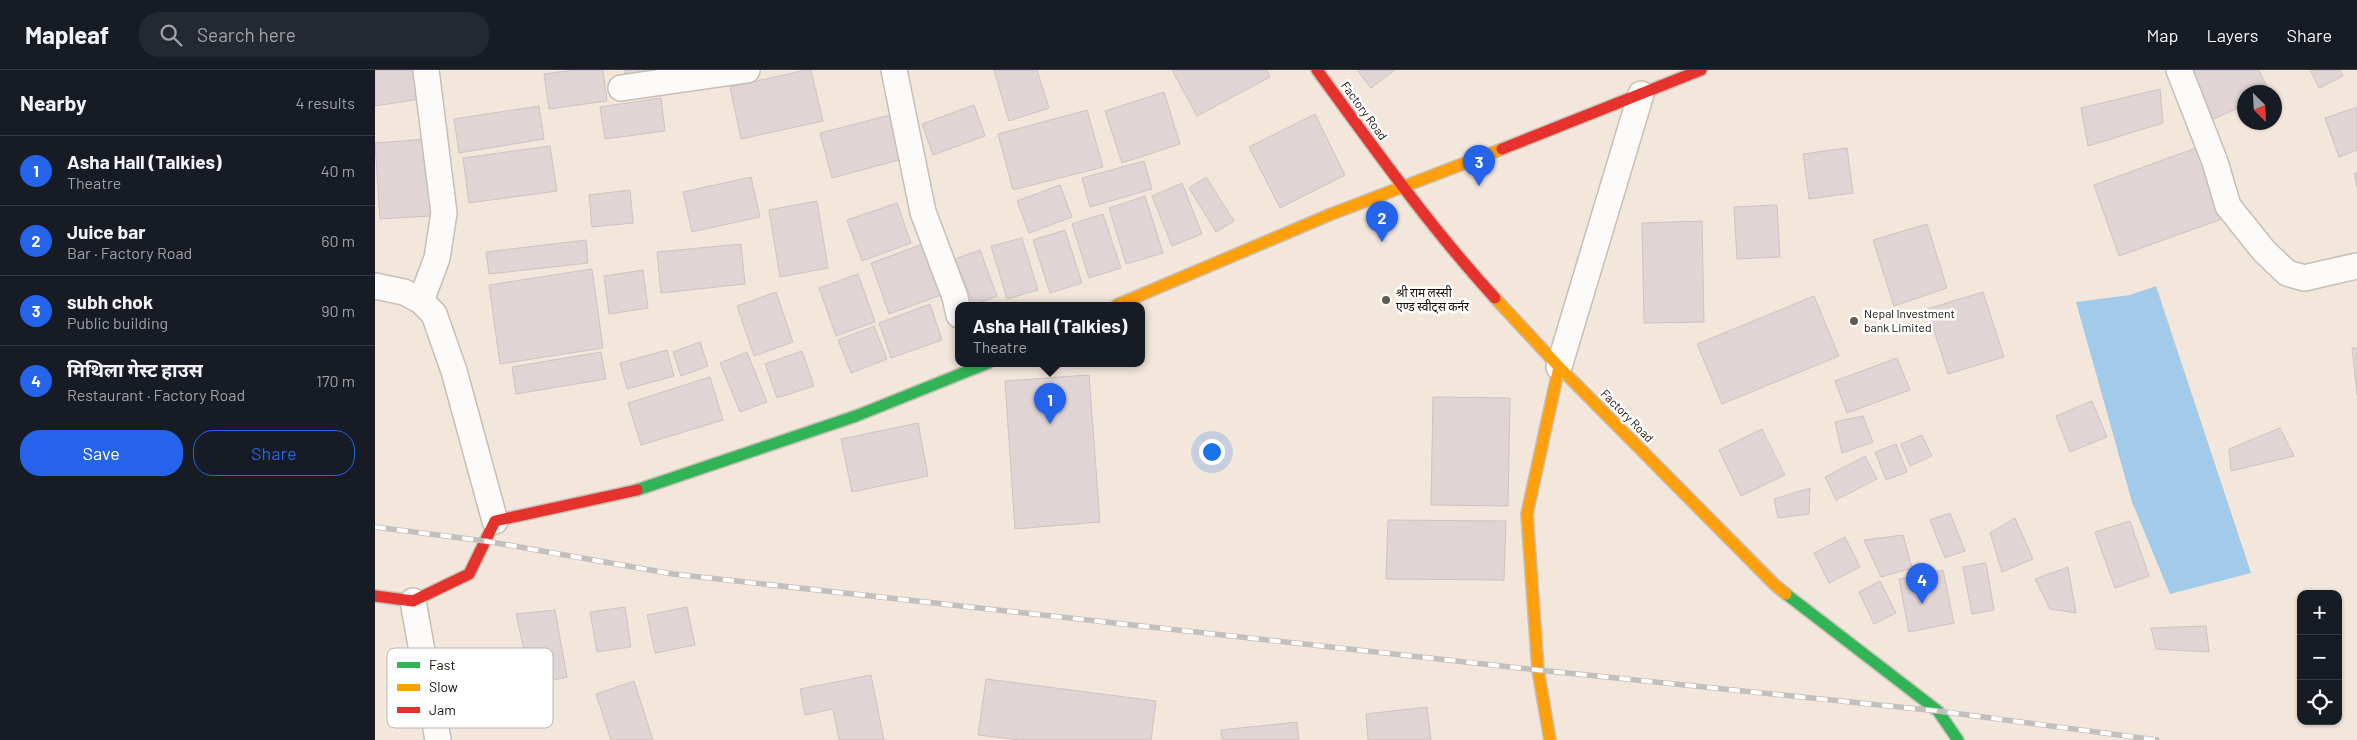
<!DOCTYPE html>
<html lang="en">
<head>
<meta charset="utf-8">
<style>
  :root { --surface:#171b24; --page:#242831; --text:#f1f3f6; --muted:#9ea1a6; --line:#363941; --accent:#2563eb }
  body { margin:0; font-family:Barlow,"Noto Sans Devanagari",sans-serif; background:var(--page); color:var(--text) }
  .controls { position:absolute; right:15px; bottom:15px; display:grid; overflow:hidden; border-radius:10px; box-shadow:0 1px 4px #0004 }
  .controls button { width:45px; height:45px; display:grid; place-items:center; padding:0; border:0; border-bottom:1px solid var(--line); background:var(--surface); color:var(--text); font:25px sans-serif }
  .compass { position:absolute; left:1862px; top:15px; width:45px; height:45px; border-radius:50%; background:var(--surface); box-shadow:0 1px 4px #0004; rotate:156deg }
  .you { position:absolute; left:836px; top:381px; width:18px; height:18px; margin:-12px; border:4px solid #fff; border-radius:50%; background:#1a73e8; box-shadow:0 0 0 8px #1a73e833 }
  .badge { display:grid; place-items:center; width:32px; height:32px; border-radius:50%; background:var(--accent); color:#fff; font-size:16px; font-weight:700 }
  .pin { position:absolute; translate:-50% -41px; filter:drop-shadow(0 1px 2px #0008) }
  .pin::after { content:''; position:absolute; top:26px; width:18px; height:15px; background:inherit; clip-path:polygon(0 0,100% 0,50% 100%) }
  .popup { position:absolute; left:580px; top:232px; width:190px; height:65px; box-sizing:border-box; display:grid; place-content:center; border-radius:10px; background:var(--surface); filter:drop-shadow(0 1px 4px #0005); font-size:16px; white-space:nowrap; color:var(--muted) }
  .popup b { font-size:19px; color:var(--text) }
  .popup::after { content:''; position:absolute; left:50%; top:100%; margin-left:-10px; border:10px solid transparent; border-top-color:var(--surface) }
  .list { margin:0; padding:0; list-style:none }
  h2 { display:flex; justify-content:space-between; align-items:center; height:65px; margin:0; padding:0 20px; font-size:21px }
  h2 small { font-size:16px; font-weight:400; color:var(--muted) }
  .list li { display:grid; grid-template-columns:32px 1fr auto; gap:15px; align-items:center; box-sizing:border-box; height:70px; padding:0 20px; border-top:1px solid var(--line) }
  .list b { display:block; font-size:19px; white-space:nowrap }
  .list p { margin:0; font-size:16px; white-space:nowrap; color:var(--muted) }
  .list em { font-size:16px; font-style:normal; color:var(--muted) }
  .actions { display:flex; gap:10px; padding:15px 20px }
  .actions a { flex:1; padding:11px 0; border:1px solid var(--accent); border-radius:20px; text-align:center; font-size:18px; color:var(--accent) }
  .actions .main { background:var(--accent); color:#fff }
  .icon { flex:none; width:28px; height:28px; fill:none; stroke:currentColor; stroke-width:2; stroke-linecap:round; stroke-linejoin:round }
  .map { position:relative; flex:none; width:1982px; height:670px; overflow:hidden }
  header { display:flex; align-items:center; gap:30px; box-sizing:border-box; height:70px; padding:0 25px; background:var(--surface); border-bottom:1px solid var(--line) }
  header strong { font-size:24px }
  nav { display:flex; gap:28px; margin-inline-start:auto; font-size:18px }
  .search { width:350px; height:45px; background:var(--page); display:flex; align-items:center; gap:12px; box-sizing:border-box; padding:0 18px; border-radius:20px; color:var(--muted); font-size:19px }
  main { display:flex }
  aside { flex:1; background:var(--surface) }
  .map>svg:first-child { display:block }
  .water { fill:#a2cae9 }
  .building { fill:#e0d5d4; stroke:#cdc3c1 }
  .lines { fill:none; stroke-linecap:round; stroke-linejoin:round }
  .street-casing { stroke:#c7beb5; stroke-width:28 }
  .fast-casing { stroke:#c7beb5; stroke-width:14 }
  .slow-casing { stroke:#c7beb5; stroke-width:14 }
  .jam-casing { stroke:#c7beb5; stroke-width:14 }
  .street { stroke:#fdfbfa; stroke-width:25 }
  .fast { stroke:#30b455; stroke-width:11 }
  .slow { stroke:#ff9f0a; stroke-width:11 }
  .jam { stroke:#e5322d; stroke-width:11 }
  .rail-casing { stroke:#c3bfbc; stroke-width:5.5 }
  .rail { stroke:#fff; stroke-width:4; stroke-dasharray:11; stroke-linecap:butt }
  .poi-dot { fill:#635a52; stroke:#fff; stroke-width:2 }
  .labels { text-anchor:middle; stroke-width:5; stroke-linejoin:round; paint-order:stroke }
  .street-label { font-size:12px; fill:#150e07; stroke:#fff }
  .poi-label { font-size:12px; fill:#150e07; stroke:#fff; text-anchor:start }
  .key { fill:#fff; stroke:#b9b7b5; stroke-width:1 }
  .key-label { font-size:14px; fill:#150e07 }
</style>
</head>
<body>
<header>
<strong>Mapleaf</strong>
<div class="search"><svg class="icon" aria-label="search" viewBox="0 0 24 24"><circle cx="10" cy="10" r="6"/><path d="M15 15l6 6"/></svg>Search here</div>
<nav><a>Map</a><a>Layers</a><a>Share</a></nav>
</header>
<main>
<aside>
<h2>Nearby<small>4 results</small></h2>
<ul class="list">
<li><span class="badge">1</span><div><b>Asha Hall (Talkies)</b><p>Theatre</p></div><em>40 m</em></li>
<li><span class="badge">2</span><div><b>Juice bar</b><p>Bar · Factory Road</p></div><em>60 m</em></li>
<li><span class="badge">3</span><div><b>subh chok</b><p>Public building</p></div><em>90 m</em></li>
<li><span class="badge">4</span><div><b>मिथिला गेस्ट हाउस</b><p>Restaurant · Factory Road</p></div><em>170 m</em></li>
</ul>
<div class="actions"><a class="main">Save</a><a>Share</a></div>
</aside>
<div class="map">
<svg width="1982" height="670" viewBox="0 0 1982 670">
  <rect width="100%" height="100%" fill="#f3e7dc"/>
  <path class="water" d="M1781,216L1876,503L1795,524L1757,432L1701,232L1755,225Z"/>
  <g class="building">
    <path d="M0,0H40L45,29L0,36Z"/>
    <path d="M199,0H228L232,31L174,39L169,4Z"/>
    <path d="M249,0H292L251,12Z"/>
    <path d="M431,0H436L448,51L366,69L355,17Z"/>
    <path d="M619,0H662L674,38L634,51Z"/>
    <path d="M797,0H892L895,7L822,46Z"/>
    <path d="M982,0H1020L996,18Z"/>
    <path d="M1815,0H1884L1894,22H1870V35L1838,49Z"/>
    <path d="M1935,0H1965L1968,6L1944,18Z"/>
    <path d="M1785,19L1788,53L1713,76L1706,38Z"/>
    <path d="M789,22L805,74L747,93L730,41Z"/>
    <path d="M286,28L290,61L230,69L225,37Z"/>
    <path d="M599,35L610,66L558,85L547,54Z"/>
    <path d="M164,36L169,69L84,83L79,49Z"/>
    <path d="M1982,37V80L1964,87L1950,48Z"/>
    <path d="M712,40L728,97L638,120L623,64Z"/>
    <path d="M519,44L531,88L457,108L445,63Z"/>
    <path d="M940,44L970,105L905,138L874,77Z"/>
    <path d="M51,69L56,146L5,149L0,73Z"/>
    <path d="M175,76L182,121L94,133L88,88Z"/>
    <path d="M1472,78L1478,123L1434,129L1428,84Z"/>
    <path d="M1821,78L1847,149L1744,186L1719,115Z"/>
    <path d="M769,91L777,119L715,137L707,108Z"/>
    <path d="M1982,103V117L1979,104Z"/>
    <path d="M376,107L385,147L317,162L308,122Z"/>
    <path d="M831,107L859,151L841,162L814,118Z"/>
    <path d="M807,113L827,164L797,176L777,126Z"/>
    <path d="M685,115L697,147L654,163L642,131Z"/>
    <path d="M255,120L258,153L217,157L214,125Z"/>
    <path d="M770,126L788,183L751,194L734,138Z"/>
    <path d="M442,131L453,198L405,207L394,140Z"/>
    <path d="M522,133L536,173L487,191L472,150Z"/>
    <path d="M1402,135L1405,187L1362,189L1359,137Z"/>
    <path d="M728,144L746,198L714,208L697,154Z"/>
    <path d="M1327,151L1329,252L1269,253L1267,153Z"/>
    <path d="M1552,154L1572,218L1519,236L1498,170Z"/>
    <path d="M690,160L707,213L675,223L658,170Z"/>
    <path d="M647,168L663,220L632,229L616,176Z"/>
    <path d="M211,170L213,193L114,204L111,182Z"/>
    <path d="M366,174L370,214L286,223L282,182Z"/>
    <path d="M548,174L566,225L514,244L496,193Z"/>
    <path d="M605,180L622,226L599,235L580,189Z"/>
    <path d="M217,199L228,278L125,294L114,215Z"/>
    <path d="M268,200L273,238L234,244L229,206Z"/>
    <path d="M483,204L500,252L461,266L444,218Z"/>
    <path d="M401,222L418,272L379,286L362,236Z"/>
    <path d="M1608,222L1629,287L1573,304L1552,239Z"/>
    <path d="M1439,226L1464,286L1347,334L1322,274Z"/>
    <path d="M555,234L567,270L516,288L504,253Z"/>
    <path d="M499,256L512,289L476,303L463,270Z"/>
    <path d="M325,272L333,296L306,306L298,282Z"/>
    <path d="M1977,278H1982V324Z"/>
    <path d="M292,280L299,306L252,319L245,293Z"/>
    <path d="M427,281L439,316L402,328L390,294Z"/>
    <path d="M226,282L231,309L141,324L137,297Z"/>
    <path d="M372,282L392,332L365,342L345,293Z"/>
    <path d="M1522,288L1535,320L1472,343L1460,311Z"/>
    <path d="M714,305L725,452L640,459L630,311Z"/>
    <path d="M335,307L348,350L266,375L253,333Z"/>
    <path d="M1058,327L1135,328L1133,436L1056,435Z"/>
    <path d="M1717,331L1732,367L1695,382L1681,346Z"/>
    <path d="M1488,346L1498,372L1467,383L1460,352Z"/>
    <path d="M543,353L553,406L477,422L466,369Z"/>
    <path d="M1905,358L1919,386L1856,401L1854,379Z"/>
    <path d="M1387,359L1410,405L1366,426L1344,380Z"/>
    <path d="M1547,365L1557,386L1535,396L1526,374Z"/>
    <path d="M1521,374L1532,402L1511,410L1500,382Z"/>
    <path d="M1490,386L1502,409L1461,430L1450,407Z"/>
    <path d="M1435,418L1434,444L1403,448L1399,429Z"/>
    <path d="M1575,443L1590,481L1570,488L1555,450Z"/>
    <path d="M1640,448L1658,489L1627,502L1615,463Z"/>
    <path d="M1013,450L1131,451L1129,510L1011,509Z"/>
    <path d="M1755,451L1774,506L1740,518L1720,462Z"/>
    <path d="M1528,465L1537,498L1506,507L1489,470Z"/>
    <path d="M1470,467L1485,497L1454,513L1439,483Z"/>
    <path d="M1611,493L1619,540L1597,544L1588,497Z"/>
    <path d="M1693,497L1701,543L1675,539L1660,509Z"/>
    <path d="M1568,500L1579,553L1534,562L1524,509Z"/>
    <path d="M1505,511L1521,543L1499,554L1484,522Z"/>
    <path d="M250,537L256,577L222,582L215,542Z"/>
    <path d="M312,537L320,575L280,583L272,545Z"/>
    <path d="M180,540L192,607L157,615L141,544Z"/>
    <path d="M1831,556L1834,582L1781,579L1776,558Z"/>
    <path d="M496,605L509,670H464L458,639L430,645L425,619Z"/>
    <path d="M611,609L781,631L776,670H645L603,665Z"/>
    <path d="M259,611L278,670H236L221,624Z"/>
    <path d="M1052,637L1056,670H993L991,644Z"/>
    <path d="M922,652L924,670H847L846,660Z"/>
  </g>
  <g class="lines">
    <g class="street-casing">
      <g id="street">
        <path d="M519,0L548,142L580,227L584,245"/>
        <path d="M1804,0L1840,92L1853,136L1889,181L1912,203L1929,208L1982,196"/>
        <path d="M246,18L372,0"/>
        <path d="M0,216L29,222L46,231L59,244L79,301L120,451"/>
        <path d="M46,231L62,188L69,143L51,0"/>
        <path d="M1184,297L1266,24"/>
        <path d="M38,531L63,670"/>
      </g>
    </g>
    <g class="fast-casing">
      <g id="fast">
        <path d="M262,420L481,346L613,293"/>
        <path d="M1411,524L1563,641L1583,670"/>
      </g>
    </g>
    <g class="slow-casing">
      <g id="slow">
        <path d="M1120,228L1184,297L1400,515L1411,524"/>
        <path d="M742,235L954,145L1127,79"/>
        <path d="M1175,670L1163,600L1152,444L1184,297"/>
      </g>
    </g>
    <g class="jam-casing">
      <g id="jam">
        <path d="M942,0C999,78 1055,157 1120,228"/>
        <path d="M1127,79L1326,0"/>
        <path d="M0,526L38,531L94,504L120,451L262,420"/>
      </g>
    </g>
    <use href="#street" class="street"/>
    <use href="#fast" class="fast"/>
    <use href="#slow" class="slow"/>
    <use href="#jam" class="jam"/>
    <g class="rail-casing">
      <path id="rail" d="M0,457L110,471L298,504L1163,600L1563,641L1782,670"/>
    </g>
    <use href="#rail" class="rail"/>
  </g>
  <g class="poi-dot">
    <circle cx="1011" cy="230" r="5"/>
    <circle cx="1479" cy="251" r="5"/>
  </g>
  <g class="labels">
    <g class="street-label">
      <text transform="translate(989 41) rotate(54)" y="4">Factory Road</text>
      <text transform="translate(1252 346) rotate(45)" y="4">Factory Road</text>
    </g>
    <g class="poi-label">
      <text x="1021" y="227">श्री राम लस्सी<tspan x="1021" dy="14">एण्ड स्वीट्स कर्नर</tspan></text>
      <text x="1489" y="248">Nepal Investment<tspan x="1489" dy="14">bank Limited</tspan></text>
    </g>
  </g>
  <rect x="12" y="578" width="166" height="80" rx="8" class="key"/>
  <rect x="22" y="592" width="23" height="6" fill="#30b455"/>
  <rect x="22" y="614" width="23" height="7" fill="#ff9f0a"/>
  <rect x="22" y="637" width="23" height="6" fill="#e5322d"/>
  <g class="key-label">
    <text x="54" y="600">Fast</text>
    <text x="54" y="622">Slow</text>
    <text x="54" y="645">Jam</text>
  </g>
</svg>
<div class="controls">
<button>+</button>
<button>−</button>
<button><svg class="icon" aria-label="locate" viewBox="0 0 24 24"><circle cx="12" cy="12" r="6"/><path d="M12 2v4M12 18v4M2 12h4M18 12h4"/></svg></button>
</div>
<svg class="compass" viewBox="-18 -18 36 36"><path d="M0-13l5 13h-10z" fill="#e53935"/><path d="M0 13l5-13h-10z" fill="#9ea1a6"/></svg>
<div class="you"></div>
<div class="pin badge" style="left:675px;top:354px">1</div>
<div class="popup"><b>Asha Hall (Talkies)</b>Theatre</div>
<div class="pin badge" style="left:1007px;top:172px">2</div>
<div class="pin badge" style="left:1104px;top:116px">3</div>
<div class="pin badge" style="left:1547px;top:534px">4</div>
</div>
</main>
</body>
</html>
